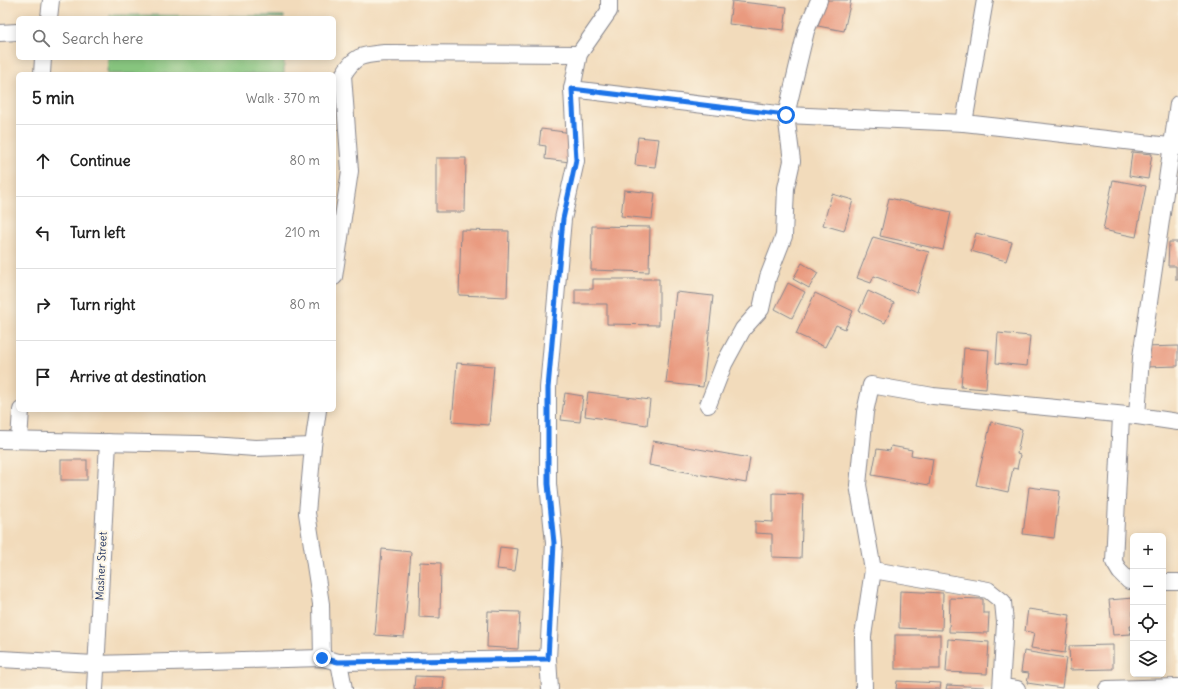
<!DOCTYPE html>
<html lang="en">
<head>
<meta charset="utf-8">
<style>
  :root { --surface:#fff; --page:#f6f6f6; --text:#222; --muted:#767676; --line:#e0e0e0 }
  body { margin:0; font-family:Delius,sans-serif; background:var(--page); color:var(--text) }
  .controls { position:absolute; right:12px; bottom:12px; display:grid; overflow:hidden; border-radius:6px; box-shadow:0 2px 10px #0003 }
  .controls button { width:36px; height:36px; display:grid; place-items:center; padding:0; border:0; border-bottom:1px solid var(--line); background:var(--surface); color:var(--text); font:20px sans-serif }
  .stop { position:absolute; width:12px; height:12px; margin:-9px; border:3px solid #1a73e8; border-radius:50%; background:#fff }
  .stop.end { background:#1a73e8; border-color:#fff; box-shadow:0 1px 4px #0008 }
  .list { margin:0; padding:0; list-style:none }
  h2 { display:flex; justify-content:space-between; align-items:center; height:52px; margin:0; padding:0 16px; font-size:17px }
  h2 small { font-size:13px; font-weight:400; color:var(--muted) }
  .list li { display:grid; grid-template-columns:26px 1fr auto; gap:12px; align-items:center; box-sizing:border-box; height:72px; padding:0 16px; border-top:1px solid var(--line) }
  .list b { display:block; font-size:15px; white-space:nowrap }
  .list em { font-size:13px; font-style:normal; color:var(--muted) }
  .icon { flex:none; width:22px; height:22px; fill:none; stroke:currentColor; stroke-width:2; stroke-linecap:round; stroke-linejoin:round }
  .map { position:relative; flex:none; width:1178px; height:689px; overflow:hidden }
  .search { position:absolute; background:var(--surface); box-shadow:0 2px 10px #0003; left:16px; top:16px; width:320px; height:44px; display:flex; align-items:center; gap:10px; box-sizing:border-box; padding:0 14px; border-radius:6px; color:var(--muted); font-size:15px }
  .panel { position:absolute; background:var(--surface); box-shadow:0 2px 10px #0003; left:16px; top:72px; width:320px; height:340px; border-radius:6px }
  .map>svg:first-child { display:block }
  .green { fill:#8dcd84; stroke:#547e71 }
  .building { fill:#e99a7f }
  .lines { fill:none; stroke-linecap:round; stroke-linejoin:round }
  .street-casing { stroke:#86858c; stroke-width:18 }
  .street { stroke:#fff; stroke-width:16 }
  .route { stroke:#1a73e8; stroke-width:5 }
  .labels { text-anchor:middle; stroke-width:4; stroke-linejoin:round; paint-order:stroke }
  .street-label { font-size:11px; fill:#1b2f5e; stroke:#fcf5e5 }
</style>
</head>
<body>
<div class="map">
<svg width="1178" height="689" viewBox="0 0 1178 689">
  <rect width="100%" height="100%" fill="#fcf5e5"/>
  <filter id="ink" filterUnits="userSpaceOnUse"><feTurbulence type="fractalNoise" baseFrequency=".025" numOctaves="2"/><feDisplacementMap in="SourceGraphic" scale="8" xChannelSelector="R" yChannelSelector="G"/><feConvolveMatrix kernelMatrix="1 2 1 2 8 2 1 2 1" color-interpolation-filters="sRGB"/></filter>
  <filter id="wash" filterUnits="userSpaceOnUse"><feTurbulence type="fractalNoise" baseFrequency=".012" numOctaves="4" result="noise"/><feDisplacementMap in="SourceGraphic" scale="16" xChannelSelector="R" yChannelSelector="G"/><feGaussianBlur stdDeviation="0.9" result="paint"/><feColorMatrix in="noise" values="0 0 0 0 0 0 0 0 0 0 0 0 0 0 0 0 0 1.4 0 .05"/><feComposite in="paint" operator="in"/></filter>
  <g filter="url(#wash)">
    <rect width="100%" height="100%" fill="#f2dbbb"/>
    <g class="green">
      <path d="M110,15L284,16V18H110Z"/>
      <path d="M108,58H284V74H107Z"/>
    </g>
    <g id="blocks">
      <g class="building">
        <path d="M824,0H851L844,31L818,26Z"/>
        <path d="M732,1L787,7L784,30L729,24Z"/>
        <path d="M541,129L573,133L570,162L545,159L546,146L539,145Z"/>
        <path d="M638,137L659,139L655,167L635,165Z"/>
        <path d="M1132,152L1152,154L1148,179L1129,176Z"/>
        <path d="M436,158H466L465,212H436Z"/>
        <path d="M1113,180L1146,186L1136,237L1103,230Z"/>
        <path d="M624,190L655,193L652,219L621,216Z"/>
        <path d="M832,194L853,200L844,231L823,225Z"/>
        <path d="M889,198L951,212L943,250L880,236Z"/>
        <path d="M592,226L650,227L649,272L591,270Z"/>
        <path d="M461,230L509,231L507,297L459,295Z"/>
        <path d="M976,233L1012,242L1006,261L971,251Z"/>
        <path d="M873,237L929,252L917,293L874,276L871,283L857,278Z"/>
        <path d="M1169,242H1178V280H1176V266H1168Z"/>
        <path d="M802,263L818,273L809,288L793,279Z"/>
        <path d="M593,279H659V325L607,324V304H575V289H593Z"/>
        <path d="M788,283L805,292L792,318L775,309Z"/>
        <path d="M868,291L894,303L885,323L859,311Z"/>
        <path d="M676,292L713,296L703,387L666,383Z"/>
        <path d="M815,293L853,311L845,329L836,325L825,347L796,334Z"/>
        <path d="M998,333L1030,336L1027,366L996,363Z"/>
        <path d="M1178,346V366L1145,367V347Z"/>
        <path d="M964,348L989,350L986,389L961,387Z"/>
        <path d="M457,363L494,366L489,425L452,422Z"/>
        <path d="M588,392L650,400L647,425L585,416Z"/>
        <path d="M565,393L583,396L580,422L561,420Z"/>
        <path d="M991,422L1022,429L1017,454L1020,455L1017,469L1013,468L1008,492L976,485Z"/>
        <path d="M653,441L750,458L746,483L649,465Z"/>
        <path d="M891,446L912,450L911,455L933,459L929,485L872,475L877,449L890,451Z"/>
        <rect x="61" y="460" width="26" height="20"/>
        <path d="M1029,487L1060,491L1054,538L1023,534Z"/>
        <path d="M773,493L803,494L801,558L772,557V534L755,533V521L773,522Z"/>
        <path d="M500,547L518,549L515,571L497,569Z"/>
        <path d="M382,549L411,552L404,637L375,635Z"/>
        <path d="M420,562L441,563L440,618L419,617Z"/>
        <path d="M900,591L943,593L942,630L899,628Z"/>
        <path d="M950,598L983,599V613H989L988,633L949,632Z"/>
        <path d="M1133,598V626H1130L1131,634L1113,635L1109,600Z"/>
        <path d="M1028,609L1070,615L1065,653L1031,648L1034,633L1025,631Z"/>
        <path d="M488,611L520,612L518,649L487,647Z"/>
        <rect x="895" y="635" width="45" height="34"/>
        <path d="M948,639L989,642L987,674L946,672Z"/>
        <path d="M1113,645V669L1070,670L1069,646Z"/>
        <path d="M1024,651L1066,658L1062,688L1027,683L1029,673L1021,672Z"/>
        <path d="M415,676L444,677L443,689H414Z"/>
        <path d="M897,681L941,683L940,689H896Z"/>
        <path d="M947,685L984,687V689H946Z"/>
      </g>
    </g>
  </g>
  <g filter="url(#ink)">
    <use href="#blocks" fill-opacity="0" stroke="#86858c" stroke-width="1"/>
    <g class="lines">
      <g class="street-casing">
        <g id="street">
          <path d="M49,18L51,0"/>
          <path d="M0,33L18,32"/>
          <path d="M42,74L43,58"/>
          <path d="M572,89L786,115L964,123L1178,147"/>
          <path d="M964,123L985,0"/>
          <path d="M334,277L350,171L343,75C355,55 362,55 384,53L579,54"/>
          <path d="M708,405L724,364L743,329L761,309L768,277L784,236L786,188L792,161L786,115L806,31L819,0"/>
          <path d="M318,410L313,446L307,513L321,604L322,658"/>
          <path d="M1121,416L1114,562L1120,572L1129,581H1133"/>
          <path d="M1137,416L1141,357L1178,104"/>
          <path d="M0,440L199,444L255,448L313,446"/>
          <path d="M19,440L21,410"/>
          <path d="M873,570L988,590L1003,602L1005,623L1001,689"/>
          <path d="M1163,582H1178"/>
          <path d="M0,659L95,664L322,658L339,662L548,659"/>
          <path d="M339,662L344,689"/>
          <path d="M1002,687L1017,689"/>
          <path d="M95,689L108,442"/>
          <path d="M550,689L548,659L554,543L548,484V388L563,219L576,161L572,89L579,54L609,11V0"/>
          <path d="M864,689L863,636L873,570L858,485L865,412L871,385L933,396L1137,416L1178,422"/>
          <path d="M1107,689L1178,687"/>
        </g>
      </g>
      <use href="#street" class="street"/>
    </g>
  </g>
  <g class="lines" filter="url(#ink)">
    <path class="route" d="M322,658L338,662L548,659L554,543L548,484V388L563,219L576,160L572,89L786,115"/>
  </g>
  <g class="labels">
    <g class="street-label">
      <text transform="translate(101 566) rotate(-87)" y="4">Masher Street</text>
    </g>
  </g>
</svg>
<div class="controls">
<button>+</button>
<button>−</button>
<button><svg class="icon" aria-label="locate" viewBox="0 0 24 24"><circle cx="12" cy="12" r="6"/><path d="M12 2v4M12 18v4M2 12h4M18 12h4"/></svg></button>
<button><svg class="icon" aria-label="layers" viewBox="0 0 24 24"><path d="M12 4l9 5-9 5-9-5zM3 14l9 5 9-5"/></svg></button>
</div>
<div class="stop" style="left:786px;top:115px"></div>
<div class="stop end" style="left:322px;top:658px"></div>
<div class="search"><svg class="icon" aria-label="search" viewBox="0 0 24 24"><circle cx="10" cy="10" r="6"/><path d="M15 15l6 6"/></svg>Search here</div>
<section class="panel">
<h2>5 min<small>Walk · 370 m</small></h2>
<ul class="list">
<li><svg class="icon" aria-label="ahead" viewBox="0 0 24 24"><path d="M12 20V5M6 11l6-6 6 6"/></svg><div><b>Continue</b></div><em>80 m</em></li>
<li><svg class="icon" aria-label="left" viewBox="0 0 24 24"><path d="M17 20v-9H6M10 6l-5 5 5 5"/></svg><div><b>Turn left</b></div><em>210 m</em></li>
<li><svg class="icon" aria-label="right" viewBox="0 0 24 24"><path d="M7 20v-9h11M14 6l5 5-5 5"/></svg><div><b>Turn right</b></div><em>80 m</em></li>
<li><svg class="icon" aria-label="arrive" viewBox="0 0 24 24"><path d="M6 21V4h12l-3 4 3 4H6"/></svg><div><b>Arrive at destination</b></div></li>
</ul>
</section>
</div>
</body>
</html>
